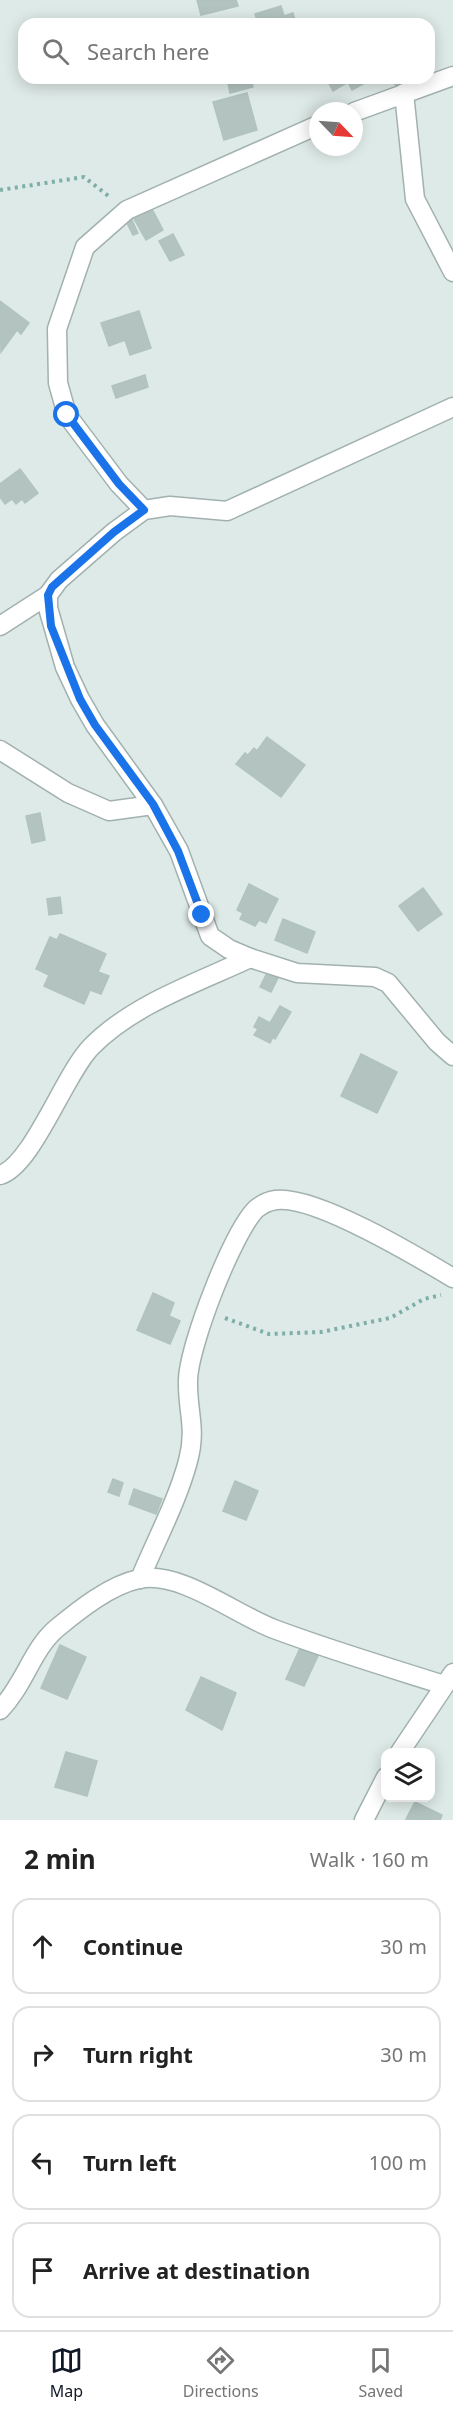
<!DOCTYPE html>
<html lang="en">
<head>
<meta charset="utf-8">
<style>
  :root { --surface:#fff; --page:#f6f6f6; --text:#222; --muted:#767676; --line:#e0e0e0; --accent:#111827 }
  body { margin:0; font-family:"Noto Sans",sans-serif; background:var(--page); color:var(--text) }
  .controls { position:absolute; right:18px; bottom:18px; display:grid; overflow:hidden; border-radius:12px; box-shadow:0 3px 15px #0003 }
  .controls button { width:54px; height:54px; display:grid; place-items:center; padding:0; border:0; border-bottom:2px solid var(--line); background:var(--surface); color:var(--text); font:30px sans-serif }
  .compass { position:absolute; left:309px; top:102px; width:54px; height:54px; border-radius:50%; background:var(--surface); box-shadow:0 3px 15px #0003; rotate:115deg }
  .stop { position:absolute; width:18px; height:18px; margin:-14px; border:4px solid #1a73e8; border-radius:50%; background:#fff }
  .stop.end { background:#1a73e8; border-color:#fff; box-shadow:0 2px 6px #0008 }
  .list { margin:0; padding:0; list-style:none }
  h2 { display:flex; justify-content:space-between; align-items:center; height:78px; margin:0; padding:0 24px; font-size:26px }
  h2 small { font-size:20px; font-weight:400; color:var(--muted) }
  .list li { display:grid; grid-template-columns:39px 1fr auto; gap:18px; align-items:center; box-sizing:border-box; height:96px; margin:0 12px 12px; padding:0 12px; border:2px solid var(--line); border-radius:18px }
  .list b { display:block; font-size:22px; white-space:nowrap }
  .list em { font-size:20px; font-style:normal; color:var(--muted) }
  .icon { flex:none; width:33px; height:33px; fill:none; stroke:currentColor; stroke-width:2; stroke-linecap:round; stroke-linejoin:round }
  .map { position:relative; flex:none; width:453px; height:1820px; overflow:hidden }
  .search { position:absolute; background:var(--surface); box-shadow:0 3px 15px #0003; left:18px; right:18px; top:18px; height:66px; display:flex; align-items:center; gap:15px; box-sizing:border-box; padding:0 21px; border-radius:18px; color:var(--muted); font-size:22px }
  .sheet { height:510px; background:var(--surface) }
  nav { display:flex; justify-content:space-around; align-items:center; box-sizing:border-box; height:84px; border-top:2px solid var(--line); background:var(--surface); font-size:16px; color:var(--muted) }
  nav a { display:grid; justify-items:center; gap:3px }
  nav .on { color:var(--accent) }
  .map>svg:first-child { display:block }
  .building { fill:#b3c4c0; stroke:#b0c3bf; stroke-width:1.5 }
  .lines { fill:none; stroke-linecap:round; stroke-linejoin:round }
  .minor-casing { stroke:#a1b1af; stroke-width:21 }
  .path { stroke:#7eaea8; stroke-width:4; stroke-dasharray:3 4.5; stroke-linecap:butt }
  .minor { stroke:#fff; stroke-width:18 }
  .route { stroke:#1a73e8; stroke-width:8 }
</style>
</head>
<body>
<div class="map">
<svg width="453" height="1820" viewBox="0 0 453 1820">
  <rect width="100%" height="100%" fill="#deeae7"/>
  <g class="building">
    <path d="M197,0H236L238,6L201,15Z"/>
    <path d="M281,6L284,16L293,13L296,24H258L255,14Z"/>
    <path d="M227,78H251L253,87L230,93Z"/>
    <path d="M326,78H374L352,90L348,82L333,91Z"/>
    <path d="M391,78H411L396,86Z"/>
    <path d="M247,93L257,130L224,140L213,102Z"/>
    <path d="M151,207L163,230L146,240L133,217Z"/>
    <path d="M132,220L138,233L133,235L127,223Z"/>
    <path d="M173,234L184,255L170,261L159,241Z"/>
    <path d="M0,301L29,323L21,334L17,330L1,352Z"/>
    <path d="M139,311L151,348L130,355L125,340L109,346L101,323Z"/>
    <path d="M145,375L148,387L116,398L112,386Z"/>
    <path d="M20,469L38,493L25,503L22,499L16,504L12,499L5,504L0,497V484Z"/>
    <path d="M267,737L305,765L281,797L236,764L245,753L248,755L254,748L257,751Z"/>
    <path d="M40,813L45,840L32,843L26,816Z"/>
    <path d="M249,884L278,899L266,923L259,920L255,926L240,919L243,913L237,910Z"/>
    <path d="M423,888L442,914L418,931L399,906Z"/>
    <path d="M60,897L62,913L49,915L47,899Z"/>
    <path d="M283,919L315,932L307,953L275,940Z"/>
    <path d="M60,934L106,954L98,972L109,976L101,994L90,990L84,1004L44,986L49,975L36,969L50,937L57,940Z"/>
    <path d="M268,971L279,976L271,992L260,987Z"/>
    <path d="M280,1006L291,1012L275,1039L273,1037L270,1043L254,1035L258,1029L254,1027L259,1017L270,1023Z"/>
    <path d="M361,1054L397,1072L377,1113L341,1096Z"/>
    <path d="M153,1293L174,1303L169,1316L180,1321L170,1344L137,1330Z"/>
    <path d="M113,1479L123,1483L119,1496L108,1492Z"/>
    <path d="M235,1481L258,1491L246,1520L223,1511Z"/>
    <path d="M134,1489L162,1499L156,1514L129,1504Z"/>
    <path d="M60,1645L86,1657L67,1699L41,1688Z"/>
    <path d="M300,1648L318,1656L304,1686L286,1679Z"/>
    <path d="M201,1677L236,1693L222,1730L186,1710Z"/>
    <path d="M66,1752L97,1761L87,1796L55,1787Z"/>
    <path d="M415,1802L442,1815L440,1820L406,1819Z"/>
  </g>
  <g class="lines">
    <g class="minor-casing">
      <g id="minor">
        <path d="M404,93L415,199L453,272"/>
        <path d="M354,112L453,76"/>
        <path d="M453,407L227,511L170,506L144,510L114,532L59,580L48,595V608L65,667L80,699L95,725L153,805L179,851L210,936L229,949L250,958L297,973L375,977L388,983L437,1042L453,1056"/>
        <path d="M144,510L119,484L67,415L58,383L57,329L85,247L127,210L318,125"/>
        <path d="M0,626L48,595"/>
        <path d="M0,750L68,793L109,811L153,805"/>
        <path d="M0,1175C32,1166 64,1075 91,1047C133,1004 197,983 250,958"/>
        <path d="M140,1579C156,1540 177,1502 188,1461C197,1428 187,1411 188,1380C189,1345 232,1234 256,1209C262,1204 269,1201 276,1200C315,1195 418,1257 453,1278"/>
        <path d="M0,1710C25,1684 32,1649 57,1628C79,1610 110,1585 139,1579C180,1570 236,1615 274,1629C330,1650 387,1667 444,1685"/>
        <path d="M400,1752L453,1673"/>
        <path d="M364,1820L386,1777"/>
      </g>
    </g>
    <g class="path">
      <path d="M0,190L84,177L111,198"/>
      <path d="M225,1318L269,1334L321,1332L390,1318L424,1299L441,1295"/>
    </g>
    <use href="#minor" class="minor"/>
  </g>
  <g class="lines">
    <path class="route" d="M67,415L119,484L144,510L114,532L52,587L48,595L51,626L80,699L95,725L153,804L178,851L202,915"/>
  </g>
</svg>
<div class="controls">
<button><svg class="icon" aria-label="layers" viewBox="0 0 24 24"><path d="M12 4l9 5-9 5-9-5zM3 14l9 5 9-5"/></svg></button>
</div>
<svg class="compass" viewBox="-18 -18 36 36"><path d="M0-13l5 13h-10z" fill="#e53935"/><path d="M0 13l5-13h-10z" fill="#767676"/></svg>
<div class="stop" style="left:67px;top:415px"></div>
<div class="stop end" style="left:202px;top:915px"></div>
<div class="search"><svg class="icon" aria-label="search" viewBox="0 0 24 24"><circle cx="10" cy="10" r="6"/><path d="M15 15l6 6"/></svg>Search here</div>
</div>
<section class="sheet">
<h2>2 min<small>Walk · 160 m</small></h2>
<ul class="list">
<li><svg class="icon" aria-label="ahead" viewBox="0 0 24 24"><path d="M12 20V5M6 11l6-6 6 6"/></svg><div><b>Continue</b></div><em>30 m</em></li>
<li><svg class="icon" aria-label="right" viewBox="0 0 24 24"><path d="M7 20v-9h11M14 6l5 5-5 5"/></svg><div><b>Turn right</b></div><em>30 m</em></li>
<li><svg class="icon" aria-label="left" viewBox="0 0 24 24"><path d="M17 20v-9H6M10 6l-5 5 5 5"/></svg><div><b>Turn left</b></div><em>100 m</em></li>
<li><svg class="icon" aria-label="arrive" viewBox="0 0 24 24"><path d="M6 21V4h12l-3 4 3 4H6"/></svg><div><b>Arrive at destination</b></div></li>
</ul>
</section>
<nav>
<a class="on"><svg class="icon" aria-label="map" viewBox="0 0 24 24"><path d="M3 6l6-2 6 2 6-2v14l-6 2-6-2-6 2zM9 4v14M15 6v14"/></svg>Map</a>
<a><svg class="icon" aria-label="directions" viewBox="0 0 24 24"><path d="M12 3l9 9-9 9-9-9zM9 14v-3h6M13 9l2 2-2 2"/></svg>Directions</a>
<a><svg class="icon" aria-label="saved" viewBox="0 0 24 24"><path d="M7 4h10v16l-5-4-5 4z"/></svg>Saved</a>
</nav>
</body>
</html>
